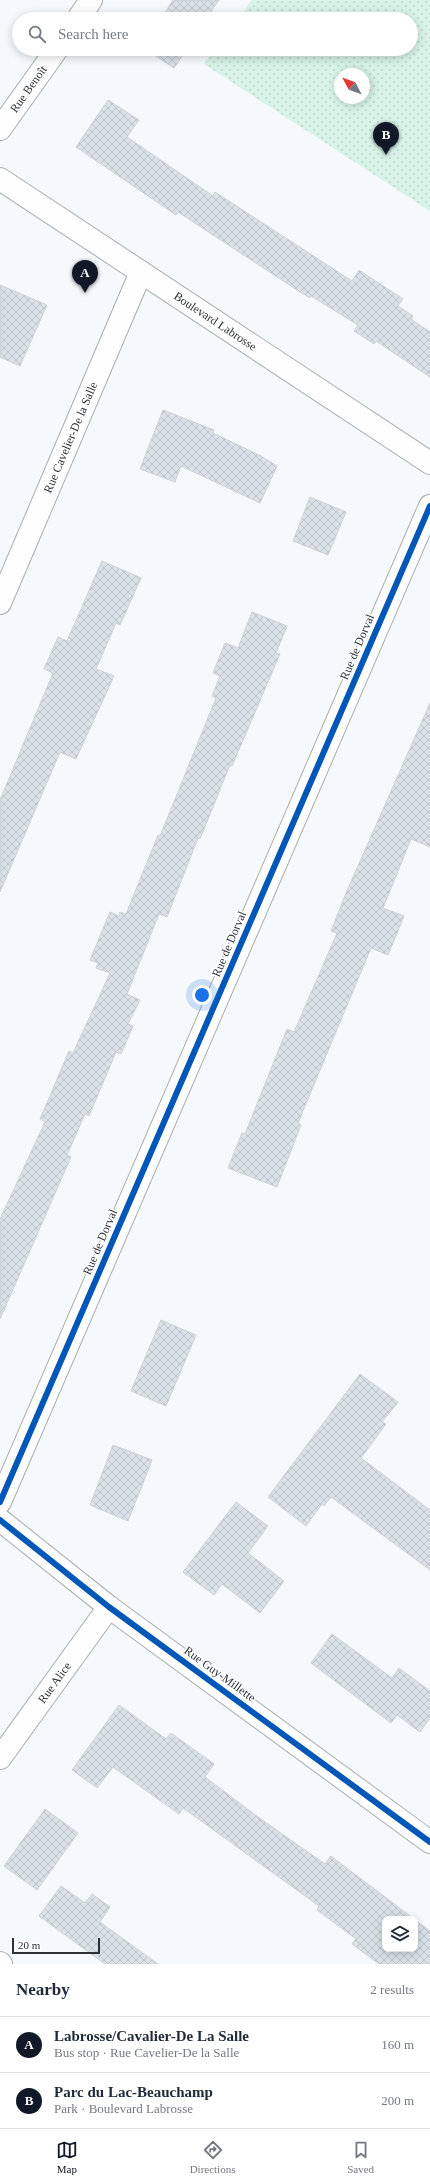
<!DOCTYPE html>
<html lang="en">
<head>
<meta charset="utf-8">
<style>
  :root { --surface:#fff; --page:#f6f6f7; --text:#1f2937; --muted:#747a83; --line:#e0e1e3; --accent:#111827 }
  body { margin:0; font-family:Georgia,serif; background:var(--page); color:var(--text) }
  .controls { position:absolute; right:12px; bottom:12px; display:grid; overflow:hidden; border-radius:8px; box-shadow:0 2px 10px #0003 }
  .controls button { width:36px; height:36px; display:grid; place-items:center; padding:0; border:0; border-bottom:1px solid var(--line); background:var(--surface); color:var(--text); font:20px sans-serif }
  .compass { position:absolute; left:334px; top:68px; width:36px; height:36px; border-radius:50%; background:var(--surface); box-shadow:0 2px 10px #0003; rotate:311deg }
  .scale { position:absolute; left:12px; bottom:10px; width:88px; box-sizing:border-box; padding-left:4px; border:2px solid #2c3134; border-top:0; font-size:11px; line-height:14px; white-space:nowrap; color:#2c3134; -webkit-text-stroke:3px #fff; paint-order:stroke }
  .you { position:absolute; left:202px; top:995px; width:14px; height:14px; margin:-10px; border:3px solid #fff; border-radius:50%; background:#1a73e8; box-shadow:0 0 0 6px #1a73e833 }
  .badge { display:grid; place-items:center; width:26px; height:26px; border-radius:50%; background:var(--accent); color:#fff; font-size:13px; font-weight:700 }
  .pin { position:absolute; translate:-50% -33px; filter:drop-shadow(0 1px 2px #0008) }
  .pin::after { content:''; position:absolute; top:21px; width:14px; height:12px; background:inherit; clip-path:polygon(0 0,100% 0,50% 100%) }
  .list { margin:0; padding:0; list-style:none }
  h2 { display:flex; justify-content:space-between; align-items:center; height:52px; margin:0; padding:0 16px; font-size:17px }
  h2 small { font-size:13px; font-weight:400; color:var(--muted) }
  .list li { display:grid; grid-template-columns:26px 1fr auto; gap:12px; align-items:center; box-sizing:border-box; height:56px; padding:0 16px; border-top:1px solid var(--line) }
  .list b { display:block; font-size:15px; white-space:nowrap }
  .list p { margin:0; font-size:13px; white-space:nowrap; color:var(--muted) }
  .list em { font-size:13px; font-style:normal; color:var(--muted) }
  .icon { flex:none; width:22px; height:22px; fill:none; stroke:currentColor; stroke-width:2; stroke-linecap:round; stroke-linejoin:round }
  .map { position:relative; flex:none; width:430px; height:1964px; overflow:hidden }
  .search { position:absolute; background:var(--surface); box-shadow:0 2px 10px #0003; left:12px; right:12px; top:12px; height:44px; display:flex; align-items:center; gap:10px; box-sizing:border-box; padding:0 14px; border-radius:22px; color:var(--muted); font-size:15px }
  .sheet { height:164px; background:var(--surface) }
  nav { display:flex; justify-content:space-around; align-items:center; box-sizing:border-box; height:56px; border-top:1px solid var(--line); background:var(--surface); font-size:11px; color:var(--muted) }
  nav a { display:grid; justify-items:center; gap:2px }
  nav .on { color:var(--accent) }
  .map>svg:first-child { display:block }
  .park { fill:url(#park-dots); fill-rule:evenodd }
  .building { fill:url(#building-cross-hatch); stroke:#ced1d4 }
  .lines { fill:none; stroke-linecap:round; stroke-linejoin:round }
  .minor-casing { stroke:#a9adae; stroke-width:24 }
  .secondary-casing { stroke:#a9adae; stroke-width:24 }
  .minor { stroke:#fefefe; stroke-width:22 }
  .secondary { stroke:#fefefe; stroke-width:22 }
  .cycleway-casing { stroke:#fff; stroke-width:8 }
  .cycleway { stroke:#0057b8; stroke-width:6 }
  .labels { text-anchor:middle; stroke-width:3; stroke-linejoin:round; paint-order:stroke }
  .street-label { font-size:12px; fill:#2c3134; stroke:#fff }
</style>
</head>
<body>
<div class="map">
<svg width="430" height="1964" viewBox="0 0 430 1964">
  <defs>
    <pattern id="park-dots" width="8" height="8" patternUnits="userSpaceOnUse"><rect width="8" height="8" fill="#d8f3e7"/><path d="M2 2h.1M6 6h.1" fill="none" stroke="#bad1c7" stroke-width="1.8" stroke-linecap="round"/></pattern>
    <pattern id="building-cross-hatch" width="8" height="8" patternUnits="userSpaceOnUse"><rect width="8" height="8" fill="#dae1e8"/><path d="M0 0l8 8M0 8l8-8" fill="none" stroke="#bbc2c8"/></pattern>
  </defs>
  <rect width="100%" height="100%" fill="#f5f9fb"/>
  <path class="park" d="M252,0H430V211L204,64L215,49H411V19H238ZM340,74H364V98H340Z"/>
  <g class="building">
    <path d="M173,0H219L206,19H161Z"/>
    <path d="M145,49H187L174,68Z"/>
    <path d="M108,100L139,120L127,137L213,196L215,192L352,281L359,270L403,299L398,306L413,316L411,319L430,332V377L376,341L374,344L354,331L358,325L311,296L310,298L300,292L178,212L176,215L76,147Z"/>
    <path d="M0,285L47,305L20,366L0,357Z"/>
    <path d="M163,410L214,430L213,433L261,456L277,466L260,503L181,466L175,482L140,469Z"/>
    <path d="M310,497L346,512L328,555L293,541Z"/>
    <path d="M102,561L141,578L120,625L116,623L96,669L114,676L76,759L60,752L0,892V800L53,673L44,669L58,637L67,641Z"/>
    <path d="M252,612L287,626L276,653L280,654L232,766L230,765L200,839L198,838L167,917L159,914L127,994L140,1000L128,1024L133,1026L121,1054L116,1052L89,1116L85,1114L67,1155L71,1157L0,1319V1219L45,1122L40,1119L69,1051L73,1053L110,973L96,968L98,963L90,960L110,912L119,916L120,912L126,914L158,835L160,836L216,698L212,696L220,676L213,673L225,643L238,648Z"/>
    <path d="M430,703V847L411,839L383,908L404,916L388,955L371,948L298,1123L301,1125L277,1187L228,1168L242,1133L245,1134L287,1029L294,1032L337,933L331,931L346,893Z"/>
    <path d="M161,1320L196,1335L166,1406L131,1391Z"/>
    <path d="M360,1374L398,1402L382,1422L386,1424L361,1458L430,1510V1570L331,1497L324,1506L322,1504L306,1526L268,1497Z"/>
    <path d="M113,1445L152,1460L128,1521L90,1505Z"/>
    <path d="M236,1502L268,1526L248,1553L284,1581L260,1613L222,1584L214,1595L183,1572Z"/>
    <path d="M332,1634L392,1678L399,1668L430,1691V1718L420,1732L397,1715L391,1723L311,1663Z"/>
    <path d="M119,1705L166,1739L171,1733L214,1764L205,1777L258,1817L325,1864L331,1856L414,1919H385V1949H415V1920L430,1931V1964H379L352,1944L356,1939L317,1910L319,1906L183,1808L179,1814L113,1767L97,1788L72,1770Z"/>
    <path d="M45,1809L78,1833L37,1890L4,1866Z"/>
    <path d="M61,1886L85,1903L92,1894L110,1907L100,1922L158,1964H105L39,1916Z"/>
  </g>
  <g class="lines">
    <g class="minor-casing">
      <g id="minor">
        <path d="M78,19L91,0"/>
        <path id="s1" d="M0,129L57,49"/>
        <path id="s2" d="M0,603L141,272"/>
        <path d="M0,1502L430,506"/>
        <path d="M0,1520L109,1607L430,1842"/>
        <path id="s3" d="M0,1758L109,1607"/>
        <path d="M0,1963L1,1964"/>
      </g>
    </g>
    <g class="secondary-casing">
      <g id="secondary">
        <path id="s4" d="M0,179L430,463"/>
      </g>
    </g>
    <use href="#minor" class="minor"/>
    <use href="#secondary" class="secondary"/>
    <g class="cycleway-casing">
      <g id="cycleway">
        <path d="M0,1502L430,506"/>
        <path d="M0,1520L109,1607L430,1842"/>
      </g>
    </g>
    <use href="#cycleway" class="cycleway"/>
  </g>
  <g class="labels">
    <g class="street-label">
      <text dy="4" stroke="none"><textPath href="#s1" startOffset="49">Rue Benoît</textPath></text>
      <text dy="4" stroke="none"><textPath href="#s4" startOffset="258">Boulevard Labrosse</textPath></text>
      <text dy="4" stroke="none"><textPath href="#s2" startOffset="180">Rue Cavelier-De la Salle</textPath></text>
      <text transform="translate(357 647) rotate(-67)" y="4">Rue de Dorval</text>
      <text transform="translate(229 944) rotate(-67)" y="4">Rue de Dorval</text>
      <text transform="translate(100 1242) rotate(-67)" y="4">Rue de Dorval</text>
      <text transform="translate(220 1674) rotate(36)" y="4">Rue Guy-Millette</text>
      <text dy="4" stroke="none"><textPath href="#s3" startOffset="93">Rue Alice</textPath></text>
    </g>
  </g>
</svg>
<div class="controls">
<button><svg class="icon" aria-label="layers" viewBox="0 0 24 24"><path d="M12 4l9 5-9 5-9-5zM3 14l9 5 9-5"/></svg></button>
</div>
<svg class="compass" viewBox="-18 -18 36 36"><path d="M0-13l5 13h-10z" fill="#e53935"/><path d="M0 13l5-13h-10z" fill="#747a83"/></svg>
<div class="scale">20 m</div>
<div class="you"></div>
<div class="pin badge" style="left:85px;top:293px">A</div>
<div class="pin badge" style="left:386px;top:155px">B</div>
<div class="search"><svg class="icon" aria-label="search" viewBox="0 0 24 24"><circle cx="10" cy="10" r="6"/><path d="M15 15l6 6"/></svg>Search here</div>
</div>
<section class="sheet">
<h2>Nearby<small>2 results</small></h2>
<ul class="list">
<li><span class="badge">A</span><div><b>Labrosse/Cavalier-De La Salle</b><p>Bus stop · Rue Cavelier-De la Salle</p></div><em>160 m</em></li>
<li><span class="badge">B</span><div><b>Parc du Lac-Beauchamp</b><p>Park · Boulevard Labrosse</p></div><em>200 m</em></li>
</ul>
</section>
<nav>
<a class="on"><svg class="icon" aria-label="map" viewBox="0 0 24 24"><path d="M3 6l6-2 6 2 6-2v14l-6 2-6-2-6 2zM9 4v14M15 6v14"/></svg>Map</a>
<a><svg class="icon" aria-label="directions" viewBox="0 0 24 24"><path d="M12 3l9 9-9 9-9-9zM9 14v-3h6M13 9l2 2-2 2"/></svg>Directions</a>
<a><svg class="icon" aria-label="saved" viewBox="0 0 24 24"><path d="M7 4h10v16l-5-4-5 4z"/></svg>Saved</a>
</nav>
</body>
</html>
